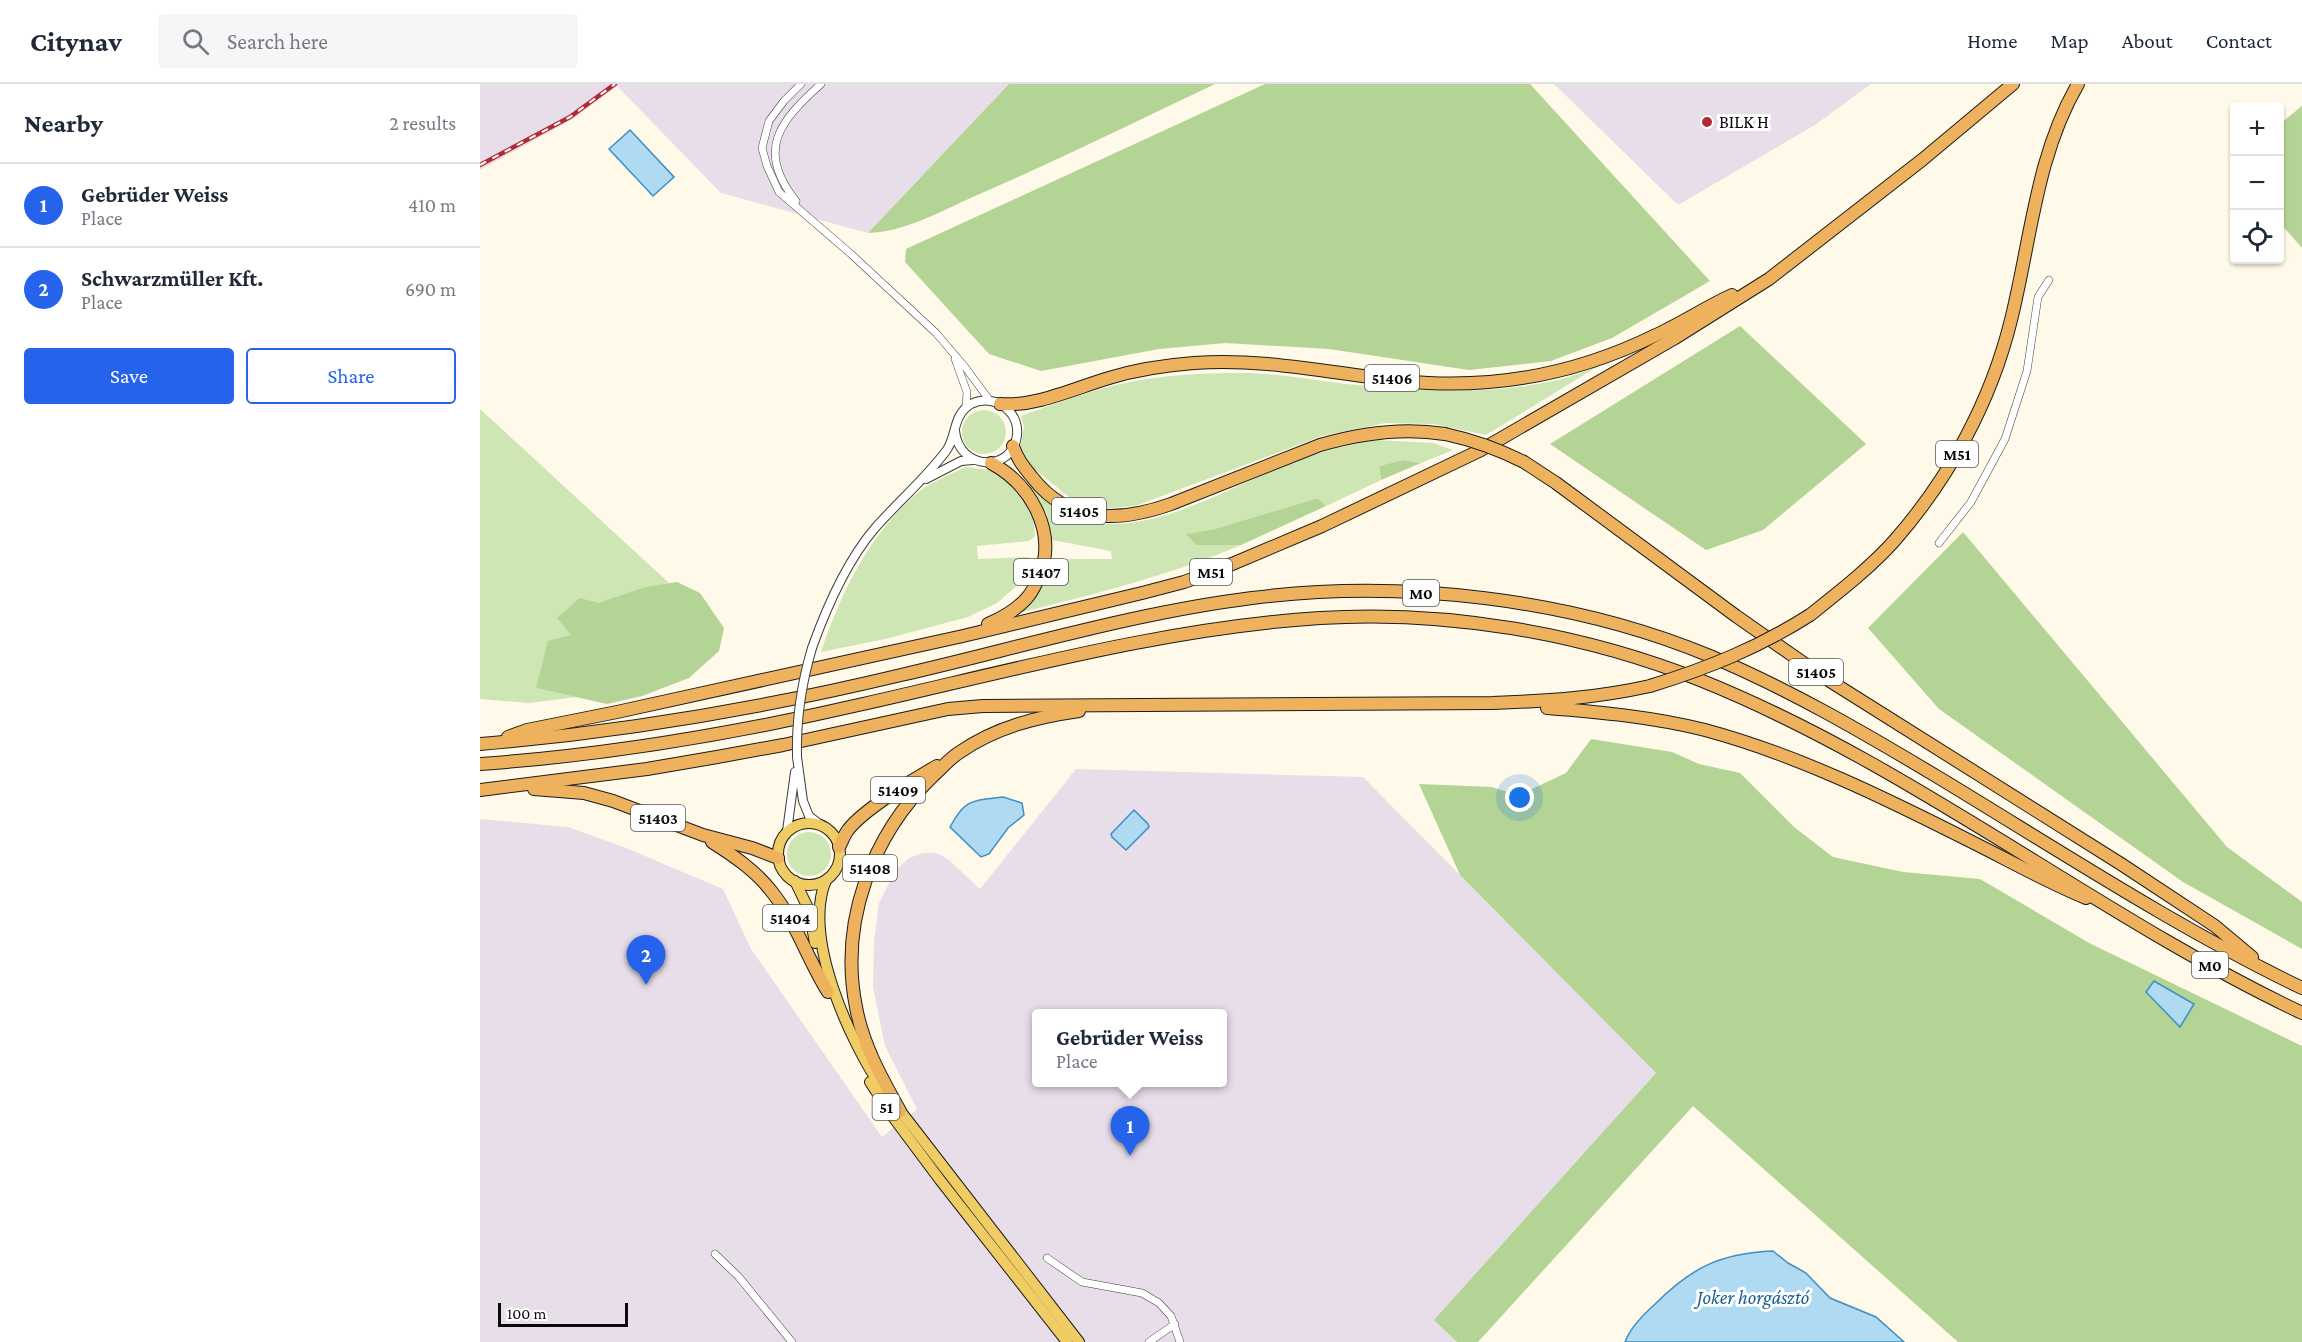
<!DOCTYPE html>
<html lang="en">
<head>
<meta charset="utf-8">
<style>
  :root { --surface:#fff; --page:#f6f6f7; --text:#1f2937; --muted:#747a83; --line:#e0e1e3; --accent:#2563eb }
  body { margin:0; font-family:"Crimson Pro",serif; background:var(--page); color:var(--text) }
  .controls { position:absolute; right:18px; top:18px; display:grid; overflow:hidden; border-radius:6px; box-shadow:0 2px 4px #0004 }
  .controls button { width:54px; height:54px; display:grid; place-items:center; padding:0; border:0; border-bottom:2px solid var(--line); background:var(--surface); color:var(--text); font:30px sans-serif }
  .scale { position:absolute; left:18px; bottom:15px; width:130px; box-sizing:border-box; padding-left:6px; border:3px solid #0a0a0a; border-top:0; font-size:16px; line-height:21px; white-space:nowrap; color:#0a0a0a; -webkit-text-stroke:4px #fff; paint-order:stroke }
  .you { position:absolute; left:1040px; top:714px; width:21px; height:21px; margin:-15px; border:4px solid #fff; border-radius:50%; background:#1a73e8; box-shadow:0 0 0 9px #1a73e833 }
  .badge { display:grid; place-items:center; width:39px; height:39px; border-radius:50%; background:var(--accent); color:#fff; font-size:20px; font-weight:700 }
  .pin { position:absolute; translate:-50% -50px; filter:drop-shadow(0 2px 3px #0008) }
  .pin::after { content:''; position:absolute; top:32px; width:21px; height:18px; background:inherit; clip-path:polygon(0 0,100% 0,50% 100%) }
  .popup { position:absolute; left:552px; top:925px; width:195px; height:78px; box-sizing:border-box; display:grid; place-content:center; border-radius:6px; background:var(--surface); filter:drop-shadow(0 2px 4px #0005); font-size:20px; white-space:nowrap; color:var(--muted) }
  .popup b { font-size:22px; color:var(--text) }
  .popup::after { content:''; position:absolute; left:50%; top:100%; margin-left:-12px; border:12px solid transparent; border-top-color:var(--surface) }
  .list { margin:0; padding:0; list-style:none }
  h2 { display:flex; justify-content:space-between; align-items:center; height:78px; margin:0; padding:0 24px; font-size:26px }
  h2 small { font-size:20px; font-weight:400; color:var(--muted) }
  .list li { display:grid; grid-template-columns:39px 1fr auto; gap:18px; align-items:center; box-sizing:border-box; height:84px; padding:0 24px; border-top:2px solid var(--line) }
  .list b { display:block; font-size:22px; white-space:nowrap }
  .list p { margin:0; font-size:20px; white-space:nowrap; color:var(--muted) }
  .list em { font-size:20px; font-style:normal; color:var(--muted) }
  .actions { display:flex; gap:12px; padding:18px 24px }
  .actions a { flex:1; padding:14px 0; border:2px solid var(--accent); border-radius:6px; text-align:center; font-size:21px; color:var(--accent) }
  .actions .main { background:var(--accent); color:#fff }
  .icon { flex:none; width:33px; height:33px; fill:none; stroke:currentColor; stroke-width:2; stroke-linecap:round; stroke-linejoin:round }
  .map { position:relative; flex:none; width:1822px; height:1258px; overflow:hidden }
  header { display:flex; align-items:center; gap:36px; box-sizing:border-box; height:84px; padding:0 30px; background:var(--surface); border-bottom:2px solid var(--line) }
  header strong { font-size:28px }
  nav { display:flex; gap:33px; margin-inline-start:auto; font-size:21px }
  .search { width:420px; height:54px; background:var(--page); display:flex; align-items:center; gap:15px; box-sizing:border-box; padding:0 21px; border-radius:6px; color:var(--muted); font-size:22px }
  main { display:flex }
  aside { flex:1; background:var(--surface) }
  .map>svg:first-child { display:block }
  .industrial { fill:#e7dee9; fill-rule:evenodd }
  .green { fill:#cee5b4 }
  .forest { fill:#b3d495 }
  .water { fill:#b0daf2; stroke:#3b90c4; stroke-width:1.5 }
  .lines { fill:none; stroke-linecap:round; stroke-linejoin:round }
  .minor-casing { stroke:#3d3d3d; stroke-width:8 }
  .tertiary-casing { stroke:#3d3d3d; stroke-width:10 }
  .primary-casing { stroke:#1b1b1b; stroke-width:12 }
  .trunk-casing { stroke:#1b1b1b; stroke-width:14 }
  .minor { stroke:#fff; stroke-width:7 }
  .tertiary { stroke:#fff; stroke-width:8 }
  .primary { stroke:#f0cc65; stroke-width:10 }
  .trunk { stroke:#eeb25e; stroke-width:12 }
  .rail-casing { stroke:#b02b34; stroke-width:4.5 }
  .rail { stroke:#fff; stroke-width:2; stroke-dasharray:7; stroke-linecap:butt }
  .tertiary-bridge-casing { stroke:#3d3d3d; stroke-width:10; stroke-linecap:butt }
  .trunk-bridge-casing { stroke:#1b1b1b; stroke-width:14; stroke-linecap:butt }
  .tertiary-bridge { stroke:#fff; stroke-width:8 }
  .trunk-bridge { stroke:#eeb25e; stroke-width:12 }
  .poi-dot { fill:#b02b34; stroke:#fff; stroke-width:2 }
  .labels { text-anchor:middle; stroke-width:6; stroke-linejoin:round; paint-order:stroke }
  .shield { fill:#fff; stroke:#545454; stroke-width:1.5 }
  .shield-label { font-size:16px; font-weight:bold; fill:#0a0a0a }
  .poi-label { font-size:18px; fill:#0a0a0a; stroke:#fff; text-anchor:start }
  .water-label { font-size:20px; font-style:italic; fill:#1c6192; stroke:#fff }
</style>
</head>
<body>
<header>
<strong>Citynav</strong>
<div class="search"><svg class="icon" aria-label="search" viewBox="0 0 24 24"><circle cx="10" cy="10" r="6"/><path d="M15 15l6 6"/></svg>Search here</div>
<nav><a>Home</a><a>Map</a><a>About</a><a>Contact</a></nav>
</header>
<main>
<aside>
<h2>Nearby<small>2 results</small></h2>
<ul class="list">
<li><span class="badge">1</span><div><b>Gebrüder Weiss</b><p>Place</p></div><em>410 m</em></li>
<li><span class="badge">2</span><div><b>Schwarzmüller Kft.</b><p>Place</p></div><em>690 m</em></li>
</ul>
<div class="actions"><a class="main">Save</a><a>Share</a></div>
</aside>
<div class="map">
<svg width="1822" height="1258" viewBox="0 0 1822 1258">
  <rect width="100%" height="100%" fill="#fef9e8"/>
  <g class="industrial">
    <path d="M0,0H529L388,149L241,109L137,2L93,35L0,86Z"/>
    <path d="M1074,0H1391L1335,41L1198,121Z"/>
    <path d="M596,685L883,693L1176,989L955,1236L977,1258H0V735L88,743L146,764L243,805L271,865L402,1053L437,1025L405,962L393,903L394,857L399,819L415,787L429,774L443,769H457L469,776L500,805ZM557,930H743V998H557Z"/>
  </g>
  <g class="green">
    <path d="M1120,281L1006,351L954,340L905,339L842,352L655,422L618,425L589,413L553,384L540,365L544,343L541,332C574,320 606,308 640,300C680,291 722,289 762,289C797,289 831,296 866,300C935,307 1004,312 1073,297C1089,294 1105,287 1120,281Z"/>
    <path d="M0,325L189,499L118,519L78,534L92,552L56,604L96,613L49,619L0,615Z"/>
    <circle cx="504" cy="348" r="22"/>
    <path d="M896,356L953,359L973,366L941,379L923,376L899,382L901,396L846,422L838,414L735,445L707,450L716,461H761C688,492 611,511 534,530L569,475H632L631,467L572,456L567,430L544,394C556,406 570,424 585,431C656,462 743,406 808,380C837,369 865,361 896,356Z"/>
    <path d="M486,383L517,387L531,399L544,416L553,434L555,452L549,457L497,462L498,475L549,473L550,482L539,500L517,519L488,533L405,555L341,568C360,511 388,453 434,412C448,399 469,391 486,383Z"/>
    <circle cx="329" cy="770" r="22"/>
  </g>
  <g class="forest">
    <path d="M529,0H735C655,38 576,77 495,112C461,127 425,148 388,149Z"/>
    <path d="M785,0H1050L1230,197L1132,254L1071,277L989,286L849,265L745,259L679,265L561,287L509,270L425,178L426,165Z"/>
    <path d="M1822,22V164L1800,139V40Z"/>
    <path d="M1260,242L1386,360L1283,446L1226,466L1070,360Z"/>
    <path d="M923,376L941,379L901,396L899,382Z"/>
    <path d="M838,414L846,422L761,461H716L706,450L735,445Z"/>
    <path d="M1483,448L1747,763L1822,818V865L1703,798L1459,625L1388,544Z"/>
    <path d="M197,498L220,509L244,544L239,567L209,594L162,612L127,620L56,604L68,557L91,551L77,534L100,514L118,519L166,503Z"/>
    <path d="M1111,655L1192,668L1219,680L1260,689L1314,743L1353,773L1423,788L1500,795L1611,860L1822,962V1258H1478L1213,1022L998,1258H977L954,1236L1176,989L980,791L939,700L1011,703L1039,711L1086,689Z"/>
  </g>
  <g class="water">
    <path d="M150,46L194,93L173,112L129,65Z"/>
    <path d="M523,713L542,719L544,731L528,744L509,770L501,773L470,743C486,714 492,717 523,713Z"/>
    <path d="M654,726L668,740L669,743L646,766L632,753L631,750Z"/>
    <path d="M1674,897L1714,920L1700,943L1666,908Z"/>
    <path d="M1293,1167L1308,1179L1326,1189L1350,1214L1396,1233L1424,1258H1145C1150,1244 1163,1231 1174,1221C1211,1184 1240,1169 1293,1167Z"/>
  </g>
  <g class="lines">
    <g class="minor-casing">
      <g id="minor">
        <path d="M321,0L304,17L289,37L282,64L287,82L299,108L371,170L456,249L485,283L510,317"/>
        <path d="M316,117C275,66 300,37 341,0"/>
        <path d="M475,275L487,308L486,324"/>
        <path d="M1459,459L1491,418L1525,355L1547,287L1558,213L1569,196"/>
        <path d="M235,1170L258,1192L312,1258"/>
        <path d="M567,1174L602,1198L662,1209L679,1219L691,1232L700,1258"/>
        <path d="M669,1258L695,1240"/>
      </g>
    </g>
    <g class="tertiary-casing">
      <g id="tertiary">
        <path d="M446,395L481,377L493,376"/>
        <path d="M332,564C347,522 366,478 395,444C418,418 445,395 466,367C477,353 472,331 491,320C503,314 519,316 528,326C535,332 538,342 537,351C533,389 479,387 475,347"/>
        <path d="M317,673L323,717L329,732L342,742"/>
        <path d="M307,747L315,688"/>
      </g>
    </g>
    <g class="primary-casing">
      <g id="primary">
        <circle cx="329" cy="770" r="31"/>
        <path d="M346,796C322,854 370,957 403,1006"/>
        <path d="M315,797L329,826L335,859"/>
        <path d="M390,998L413,1033L460,1096L587,1258"/>
        <path d="M415,1020L599,1258"/>
      </g>
    </g>
    <g class="trunk-casing">
      <g id="trunk">
        <path d="M520,320C556,323 595,304 629,294C655,286 687,281 714,279C793,273 870,294 948,299C1027,303 1105,286 1176,251C1202,239 1226,223 1252,211"/>
        <path d="M533,362C537,375 544,383 552,393C589,441 640,438 691,420L840,361C881,349 922,343 965,350"/>
        <path d="M1044,378L1076,399L1256,532L1342,592L1641,780L1735,842L1772,873"/>
        <path d="M1330,531C1359,508 1390,484 1415,456C1470,393 1511,317 1531,236C1551,156 1556,72 1598,0"/>
        <path d="M508,540C522,534 536,526 546,515C553,508 556,499 560,491C577,446 550,400 511,379"/>
        <path d="M1067,624C1120,628 1173,633 1225,646C1318,671 1407,715 1492,758C1530,777 1567,798 1606,814"/>
        <path d="M28,653L47,646L137,628L483,552L662,509L704,498L745,483L842,442L1001,366L1195,254L1289,195L1442,76L1533,0"/>
        <path d="M0,660C142,648 283,624 421,591C538,564 653,529 772,514C922,495 1090,514 1230,572C1311,606 1386,650 1461,695C1580,767 1697,844 1822,904"/>
        <path d="M0,680C129,671 257,649 383,620C534,586 685,544 840,534C967,526 1101,549 1220,596C1434,682 1615,831 1822,929"/>
        <path d="M54,705L104,709L133,717L223,751L272,764L298,774"/>
        <path d="M0,706L167,685L237,673L303,661L468,625L503,622L1012,619C1068,617 1116,614 1170,602"/>
        <path d="M232,758C254,772 276,787 292,808C316,838 328,876 348,908"/>
        <path d="M359,763C362,758 364,751 368,746C383,726 434,695 457,682"/>
        <path d="M420,1027C401,993 383,961 376,923C359,838 392,751 453,692C462,684 470,674 480,668C516,643 557,633 599,627"/>
      </g>
    </g>
    <use href="#minor" class="minor"/>
    <use href="#tertiary" class="tertiary"/>
    <use href="#primary" class="primary"/>
    <use href="#trunk" class="trunk"/>
    <g class="rail-casing">
      <path id="rail" d="M0,81L90,33L135,0"/>
    </g>
    <use href="#rail" class="rail"/>
    <g class="tertiary-bridge-casing">
      <path id="tertiary-bridge" d="M317,673C316,634 321,601 332,564"/>
    </g>
    <g class="trunk-bridge-casing">
      <g id="trunk-bridge">
        <path d="M965,350C993,356 1018,365 1044,378"/>
        <path d="M1170,602C1228,584 1278,564 1330,531"/>
      </g>
    </g>
    <use href="#tertiary-bridge" class="tertiary-bridge"/>
    <use href="#trunk-bridge" class="trunk-bridge"/>
  </g>
  <circle class="poi-dot" cx="1227" cy="38" r="6"/>
  <g class="labels">
    <g class="shield">
      <rect x="885" y="281" width="54" height="26" rx="4.5"/>
      <rect x="1456" y="357" width="42" height="26" rx="4.5"/>
      <rect x="572" y="414" width="54" height="26" rx="4.5"/>
      <rect x="534" y="475" width="54" height="26" rx="4.5"/>
      <rect x="710" y="475" width="42" height="26" rx="4.5"/>
      <rect x="923" y="496" width="36" height="26" rx="4.5"/>
      <rect x="1309" y="575" width="54" height="26" rx="4.5"/>
      <rect x="391" y="693" width="54" height="26" rx="4.5"/>
      <rect x="151" y="721" width="54" height="26" rx="4.5"/>
      <rect x="363" y="771" width="54" height="26" rx="4.5"/>
      <rect x="283" y="821" width="54" height="26" rx="4.5"/>
      <rect x="1712" y="868" width="36" height="26" rx="4.5"/>
      <rect x="392.5" y="1010" width="27" height="26" rx="4.5"/>
    </g>
    <g class="shield-label">
      <text x="912" y="300">51406</text>
      <text x="1477" y="376">M51</text>
      <text x="599" y="433">51405</text>
      <text x="561" y="494">51407</text>
      <text x="731" y="494">M51</text>
      <text x="941" y="515">M0</text>
      <text x="1336" y="594">51405</text>
      <text x="418" y="712">51409</text>
      <text x="178" y="740">51403</text>
      <text x="390" y="790">51408</text>
      <text x="310" y="840">51404</text>
      <text x="1730" y="887">M0</text>
      <text x="406" y="1029">51</text>
    </g>
    <g class="poi-label">
      <text x="1239" y="44">BILK H</text>
    </g>
    <g class="water-label">
      <text x="1273" y="1220">Joker horgásztó</text>
    </g>
  </g>
</svg>
<div class="controls">
<button>+</button>
<button>−</button>
<button><svg class="icon" aria-label="locate" viewBox="0 0 24 24"><circle cx="12" cy="12" r="6"/><path d="M12 2v4M12 18v4M2 12h4M18 12h4"/></svg></button>
</div>
<div class="scale">100 m</div>
<div class="you"></div>
<div class="pin badge" style="left:650px;top:1072px">1</div>
<div class="popup"><b>Gebrüder Weiss</b>Place</div>
<div class="pin badge" style="left:166px;top:901px">2</div>
</div>
</main>
</body>
</html>
